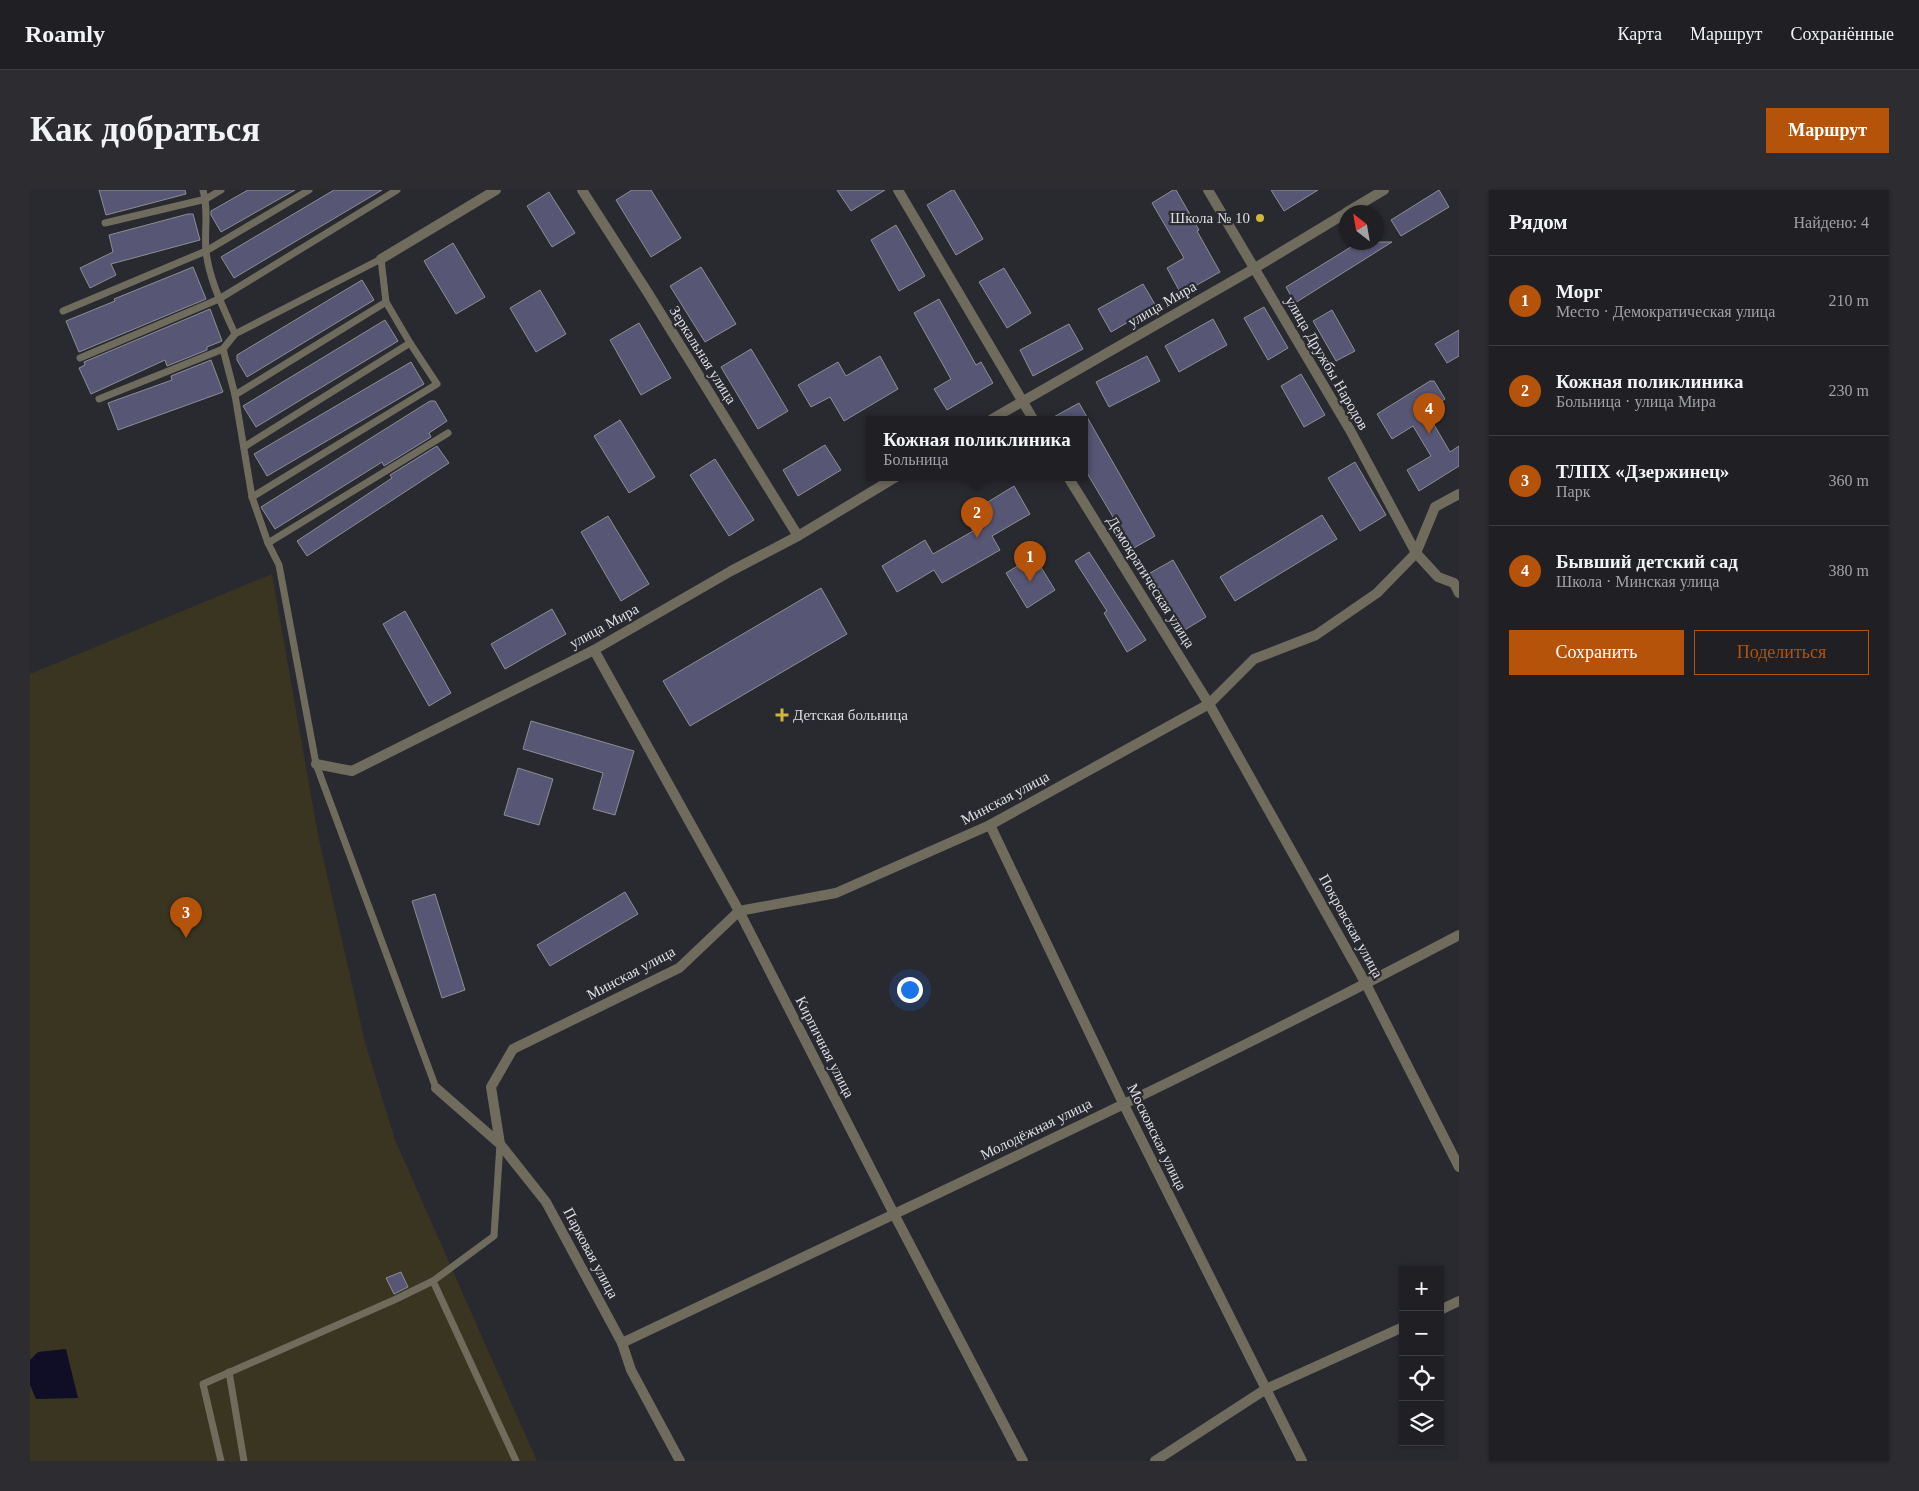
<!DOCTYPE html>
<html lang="ru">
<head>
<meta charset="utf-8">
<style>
  :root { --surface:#1f1f24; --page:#2c2c31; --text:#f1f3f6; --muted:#a1a2a6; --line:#3c3d41; --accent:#b45309 }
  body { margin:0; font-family:Georgia,serif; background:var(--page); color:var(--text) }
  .controls { position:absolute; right:15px; bottom:15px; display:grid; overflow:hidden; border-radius:0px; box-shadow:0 1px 4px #0004 }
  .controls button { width:45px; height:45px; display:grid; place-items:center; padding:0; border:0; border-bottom:1px solid var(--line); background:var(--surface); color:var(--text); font:25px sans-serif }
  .compass { position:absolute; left:1309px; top:15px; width:45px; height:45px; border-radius:50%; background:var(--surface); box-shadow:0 1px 4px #0004; rotate:329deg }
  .you { position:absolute; left:879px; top:799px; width:18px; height:18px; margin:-12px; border:4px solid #fff; border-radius:50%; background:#1a73e8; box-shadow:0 0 0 8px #1a73e833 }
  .badge { display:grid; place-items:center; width:32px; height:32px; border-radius:50%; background:var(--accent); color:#fff; font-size:16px; font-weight:700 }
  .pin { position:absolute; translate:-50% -41px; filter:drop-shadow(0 1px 2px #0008) }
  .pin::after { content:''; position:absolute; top:26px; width:18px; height:15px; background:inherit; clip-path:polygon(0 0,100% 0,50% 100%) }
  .popup { position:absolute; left:836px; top:226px; width:222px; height:65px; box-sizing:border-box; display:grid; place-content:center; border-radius:0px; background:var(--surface); filter:drop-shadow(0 1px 4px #0005); font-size:16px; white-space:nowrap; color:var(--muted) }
  .popup b { font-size:19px; color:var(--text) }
  .popup::after { content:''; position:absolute; left:50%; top:100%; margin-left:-10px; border:10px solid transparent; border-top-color:var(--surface) }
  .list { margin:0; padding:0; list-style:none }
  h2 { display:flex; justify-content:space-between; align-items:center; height:65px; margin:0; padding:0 20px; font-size:21px }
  h2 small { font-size:16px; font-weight:400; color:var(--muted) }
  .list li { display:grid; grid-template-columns:32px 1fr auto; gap:15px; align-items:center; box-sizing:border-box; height:90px; padding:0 20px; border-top:1px solid var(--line) }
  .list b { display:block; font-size:19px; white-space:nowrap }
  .list p { margin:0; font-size:16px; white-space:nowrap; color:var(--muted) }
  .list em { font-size:16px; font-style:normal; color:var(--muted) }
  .actions { display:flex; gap:10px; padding:15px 20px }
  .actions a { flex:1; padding:11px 0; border:1px solid var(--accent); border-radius:0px; text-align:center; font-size:18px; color:var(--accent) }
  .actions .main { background:var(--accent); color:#fff }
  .icon { flex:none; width:28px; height:28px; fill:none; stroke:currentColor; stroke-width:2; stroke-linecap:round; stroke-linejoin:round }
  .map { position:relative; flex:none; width:1429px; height:1271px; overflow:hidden; border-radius:0px }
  header { display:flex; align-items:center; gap:30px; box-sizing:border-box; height:70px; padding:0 25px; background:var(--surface); border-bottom:1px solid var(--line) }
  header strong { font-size:24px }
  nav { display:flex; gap:28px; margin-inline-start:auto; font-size:18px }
  .intro { display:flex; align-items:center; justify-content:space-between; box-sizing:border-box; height:120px; padding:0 30px }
  h1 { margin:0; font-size:35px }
  .button { padding:12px 22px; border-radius:0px; background:var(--accent); color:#fff; font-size:18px; font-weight:700 }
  main { display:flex; gap:30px; padding:0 30px }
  aside { flex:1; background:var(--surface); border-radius:0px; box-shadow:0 1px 4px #0004 }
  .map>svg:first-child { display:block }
  .green { fill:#393521 }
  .water { fill:#100e27 }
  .building { fill:#575775; stroke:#8d8d95 }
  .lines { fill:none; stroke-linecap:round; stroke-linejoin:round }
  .lane { stroke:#6f6c5e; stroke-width:7 }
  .street { stroke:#6f6c5e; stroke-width:10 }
  .poi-dot { fill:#cfb837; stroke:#292930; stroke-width:2 }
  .labels { text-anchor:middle; stroke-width:4.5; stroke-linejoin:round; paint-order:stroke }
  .poi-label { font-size:15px; fill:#dedee3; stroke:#292930; text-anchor:end }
  .street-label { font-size:15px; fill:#dedee3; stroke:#292930 }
</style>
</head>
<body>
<header>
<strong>Roamly</strong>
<nav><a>Карта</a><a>Маршрут</a><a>Сохранённые</a></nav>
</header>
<div class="intro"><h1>Как добраться</h1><a class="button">Маршрут</a></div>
<main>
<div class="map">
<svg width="1429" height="1271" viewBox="0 0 1429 1271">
  <rect width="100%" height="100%" fill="#292930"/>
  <path class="green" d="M242,384L288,645L335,852L365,950L507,1271H0V484Z"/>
  <path class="water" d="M36,1159L48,1208L6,1209L0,1195V1170L8,1162Z"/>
  <g class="building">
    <path d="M69,0H155L156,4L76,25Z"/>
    <path d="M218,0H265L191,42L181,25V21Z"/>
    <path d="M304,0H352L204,88L191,67Z"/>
    <path d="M602,0H621L651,48L621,67L586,10Z"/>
    <path d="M807,0H855L821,21Z"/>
    <path d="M922,0H924L953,49L926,65L897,15Z"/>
    <path d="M1143,0H1146L1169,40L1167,41L1190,82L1151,104L1137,78L1154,68L1122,13Z"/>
    <path d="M1241,0H1288L1254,21Z"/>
    <path d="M1409,0L1419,17L1371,46L1361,30Z"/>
    <path d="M519,2L545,43L522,57L497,16Z"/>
    <path d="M158,24H163L170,50L81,74L86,85L60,98L50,78L83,62L79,45Z"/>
    <path d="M866,35L895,86L869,101L841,50Z"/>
    <path d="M1329,52H1362L1265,113L1256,97Z"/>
    <path d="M423,53L455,107L426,124L394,71Z"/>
    <path d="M163,77L176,109L49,162L36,131L85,111L84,109Z"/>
    <path d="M671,77L706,134L675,152L640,96Z"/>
    <path d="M974,78L1001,123L977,138L949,92Z"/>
    <path d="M332,90L344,110L217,187L207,170V165Z"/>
    <path d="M1113,94L1126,116L1081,142L1068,119Z"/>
    <path d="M510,100L536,144L506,162L480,118Z"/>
    <path d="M909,109L946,175L951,172L963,193L917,220L904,199L921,189L884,123Z"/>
    <path d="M1234,117L1258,158L1238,170L1214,128Z"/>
    <path d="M180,119L192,151L177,157V160L137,176L135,170L61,204L49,178L55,175L54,172Z"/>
    <path d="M1302,120L1325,161L1306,171L1283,131Z"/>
    <path d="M1183,129L1197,155L1149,182L1135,156Z"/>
    <path d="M355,130L368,151L226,237L213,216Z"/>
    <path d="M609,133L641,188L611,205L580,150Z"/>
    <path d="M1039,134L1053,159L1003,186L990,160Z"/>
    <path d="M1429,140V166L1417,173L1405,154Z"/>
    <path d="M721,159L758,221L728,239L691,177Z"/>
    <path d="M850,166L868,199L814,231L800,207L781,217L768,195L808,172L816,186Z"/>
    <path d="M1117,166L1130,191L1079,217L1066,192Z"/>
    <path d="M181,170L193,202L88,240L78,213L142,190L141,186Z"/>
    <path d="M381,172L394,194L237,286L224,264Z"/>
    <path d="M1271,184L1295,225L1274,237L1251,196Z"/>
    <path d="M1400,191H1404L1415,209L1396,221L1420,262L1429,256V276L1389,301L1377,280L1401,266L1383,236L1362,249L1347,224Z"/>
    <path d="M400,211H405L417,231L399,243L401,247L354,276L352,272L245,339L231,317Z"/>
    <path d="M1049,213L1125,346L1102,359L1054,278V229H1020Z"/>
    <path d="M590,230L625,287L599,303L564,246Z"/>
    <path d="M795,255L811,280L768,306L753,280Z"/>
    <path d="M407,256L419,273L277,366L267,351L362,288L360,285Z"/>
    <path d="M685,269L724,330L699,346L660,285Z"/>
    <path d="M1325,272L1356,325L1330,341L1298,288Z"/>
    <path d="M984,296L1000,324L962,346L970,360L912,393L904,380L867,402L852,376L895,350L903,364L943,341L935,326Z"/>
    <path d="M1292,325L1307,349L1205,411L1190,387Z"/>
    <path d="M578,326L619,394L591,411L551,342Z"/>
    <path d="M1059,362L1116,450L1097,462L1074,423L1077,421L1045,371Z"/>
    <path d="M1004,366L1025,400L997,418L976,383Z"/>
    <path d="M1143,370L1176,427L1153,441L1120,383Z"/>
    <path d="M791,398L817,444L660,536L633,491Z"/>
    <path d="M522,419L536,444L475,479L461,454Z"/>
    <path d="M375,421L421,503L399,516L353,434Z"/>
    <path d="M501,531L604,561L585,625L563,619L573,583L493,559Z"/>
    <path d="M488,578L523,589L509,635L474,625Z"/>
    <path d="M595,702L608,724L520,776L507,755Z"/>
    <path d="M405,704L435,800L412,808L382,711Z"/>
    <path d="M371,1082L378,1097L364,1104L356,1088Z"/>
  </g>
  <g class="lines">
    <g class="lane">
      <path d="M173,0C179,20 174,42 176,62C180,92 193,117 205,144L193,159L205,205L222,307L238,353L249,375L286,574L406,898"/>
      <path d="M75,33L176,9L191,0"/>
      <path d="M33,121L176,61L279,0"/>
      <path d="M205,144L351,69L356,112L380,153L407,194L222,307"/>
      <path d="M50,168L189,109L367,0"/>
      <path d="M205,205L356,112"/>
      <path d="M69,209L193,159"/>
      <path d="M214,257L380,153"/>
      <path d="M238,353L418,243"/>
      <path d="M403,1091L486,1271"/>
      <path d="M199,1182L214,1271"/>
      <path d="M191,1271L173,1194L364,1110L403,1091L464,1046L470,954"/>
    </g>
    <g class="street">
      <path d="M552,0L618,103L768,346"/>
      <path d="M868,0L1003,229"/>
      <path d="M1178,0L1320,240L1386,363L1408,387L1424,393L1429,403"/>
      <path d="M1317,22L1354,0"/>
      <path d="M351,69L466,0"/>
      <path d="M962,229L1225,78L1316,23"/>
      <path d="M1038,287L1179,514L1336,794L1429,977"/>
      <path d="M564,460L709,721L864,1024L993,1271"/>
      <path d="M286,574L322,581L564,460L701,381L768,346L866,287"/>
      <path d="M960,635L1093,913L1272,1271"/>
      <path d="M406,898L470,954L516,1012L592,1153L601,1180L650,1271"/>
      <path d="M470,954L461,897L483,859L649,778L709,721L806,703L960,635L1179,514L1224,469L1286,445L1347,403L1386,363L1405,317L1429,304"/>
      <path d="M1410,1120L1429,1111"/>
      <path d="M592,1153C872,1020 1154,890 1429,745"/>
      <path d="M1125,1271L1236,1199L1373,1137"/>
    </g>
  </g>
  <g class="poi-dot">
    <circle cx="1230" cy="28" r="5"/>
    <path d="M749.5 517.5h5v5h5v5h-5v5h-5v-5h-5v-5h5z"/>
  </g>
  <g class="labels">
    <g class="poi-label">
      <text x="1220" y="33">Школа № 10</text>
      <text x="763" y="530" text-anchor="start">Детская больница</text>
    </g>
    <g class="street-label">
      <text transform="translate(1132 114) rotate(-30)" y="5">улица Мира</text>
      <text transform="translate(673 165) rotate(58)" y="5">Зеркальная улица</text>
      <text transform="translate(1297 173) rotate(60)" y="5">улица Дружбы Народов</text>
      <text transform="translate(1121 392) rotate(58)" y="5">Демократическая улица</text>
      <text transform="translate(574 436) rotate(-29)" y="5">улица Мира</text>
      <text transform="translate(975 608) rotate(-28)" y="5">Минская улица</text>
      <text transform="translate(1321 736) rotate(61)" y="5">Покровская улица</text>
      <text transform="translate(601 783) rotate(-28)" y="5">Минская улица</text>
      <text transform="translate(795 857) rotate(63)" y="5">Кирпичная улица</text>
      <text transform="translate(1006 939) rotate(-26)" y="5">Молодёжная улица</text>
      <text transform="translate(1127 947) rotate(64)" y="5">Московская улица</text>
      <text transform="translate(561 1063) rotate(62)" y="5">Парковая улица</text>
    </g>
  </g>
</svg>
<div class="controls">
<button>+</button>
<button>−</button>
<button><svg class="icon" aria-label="locate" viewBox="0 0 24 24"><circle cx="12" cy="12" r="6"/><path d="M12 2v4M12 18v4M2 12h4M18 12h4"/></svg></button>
<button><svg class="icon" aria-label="layers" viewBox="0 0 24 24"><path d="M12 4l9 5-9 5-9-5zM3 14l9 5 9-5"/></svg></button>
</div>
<svg class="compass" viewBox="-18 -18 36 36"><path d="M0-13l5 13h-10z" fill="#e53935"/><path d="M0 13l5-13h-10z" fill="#a1a2a6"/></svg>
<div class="you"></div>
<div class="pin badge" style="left:1000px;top:392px">1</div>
<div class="pin badge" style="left:947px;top:348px">2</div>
<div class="popup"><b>Кожная поликлиника</b>Больница</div>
<div class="pin badge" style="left:156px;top:748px">3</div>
<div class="pin badge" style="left:1399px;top:244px">4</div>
</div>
<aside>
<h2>Рядом<small>Найдено: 4</small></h2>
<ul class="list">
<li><span class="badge">1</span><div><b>Морг</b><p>Место · Демократическая улица</p></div><em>210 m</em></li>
<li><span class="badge">2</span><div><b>Кожная поликлиника</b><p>Больница · улица Мира</p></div><em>230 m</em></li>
<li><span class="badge">3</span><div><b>ТЛПХ «Дзержинец»</b><p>Парк</p></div><em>360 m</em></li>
<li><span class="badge">4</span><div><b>Бывший детский сад</b><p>Школа · Минская улица</p></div><em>380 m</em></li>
</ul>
<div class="actions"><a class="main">Сохранить</a><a>Поделиться</a></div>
</aside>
</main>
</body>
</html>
